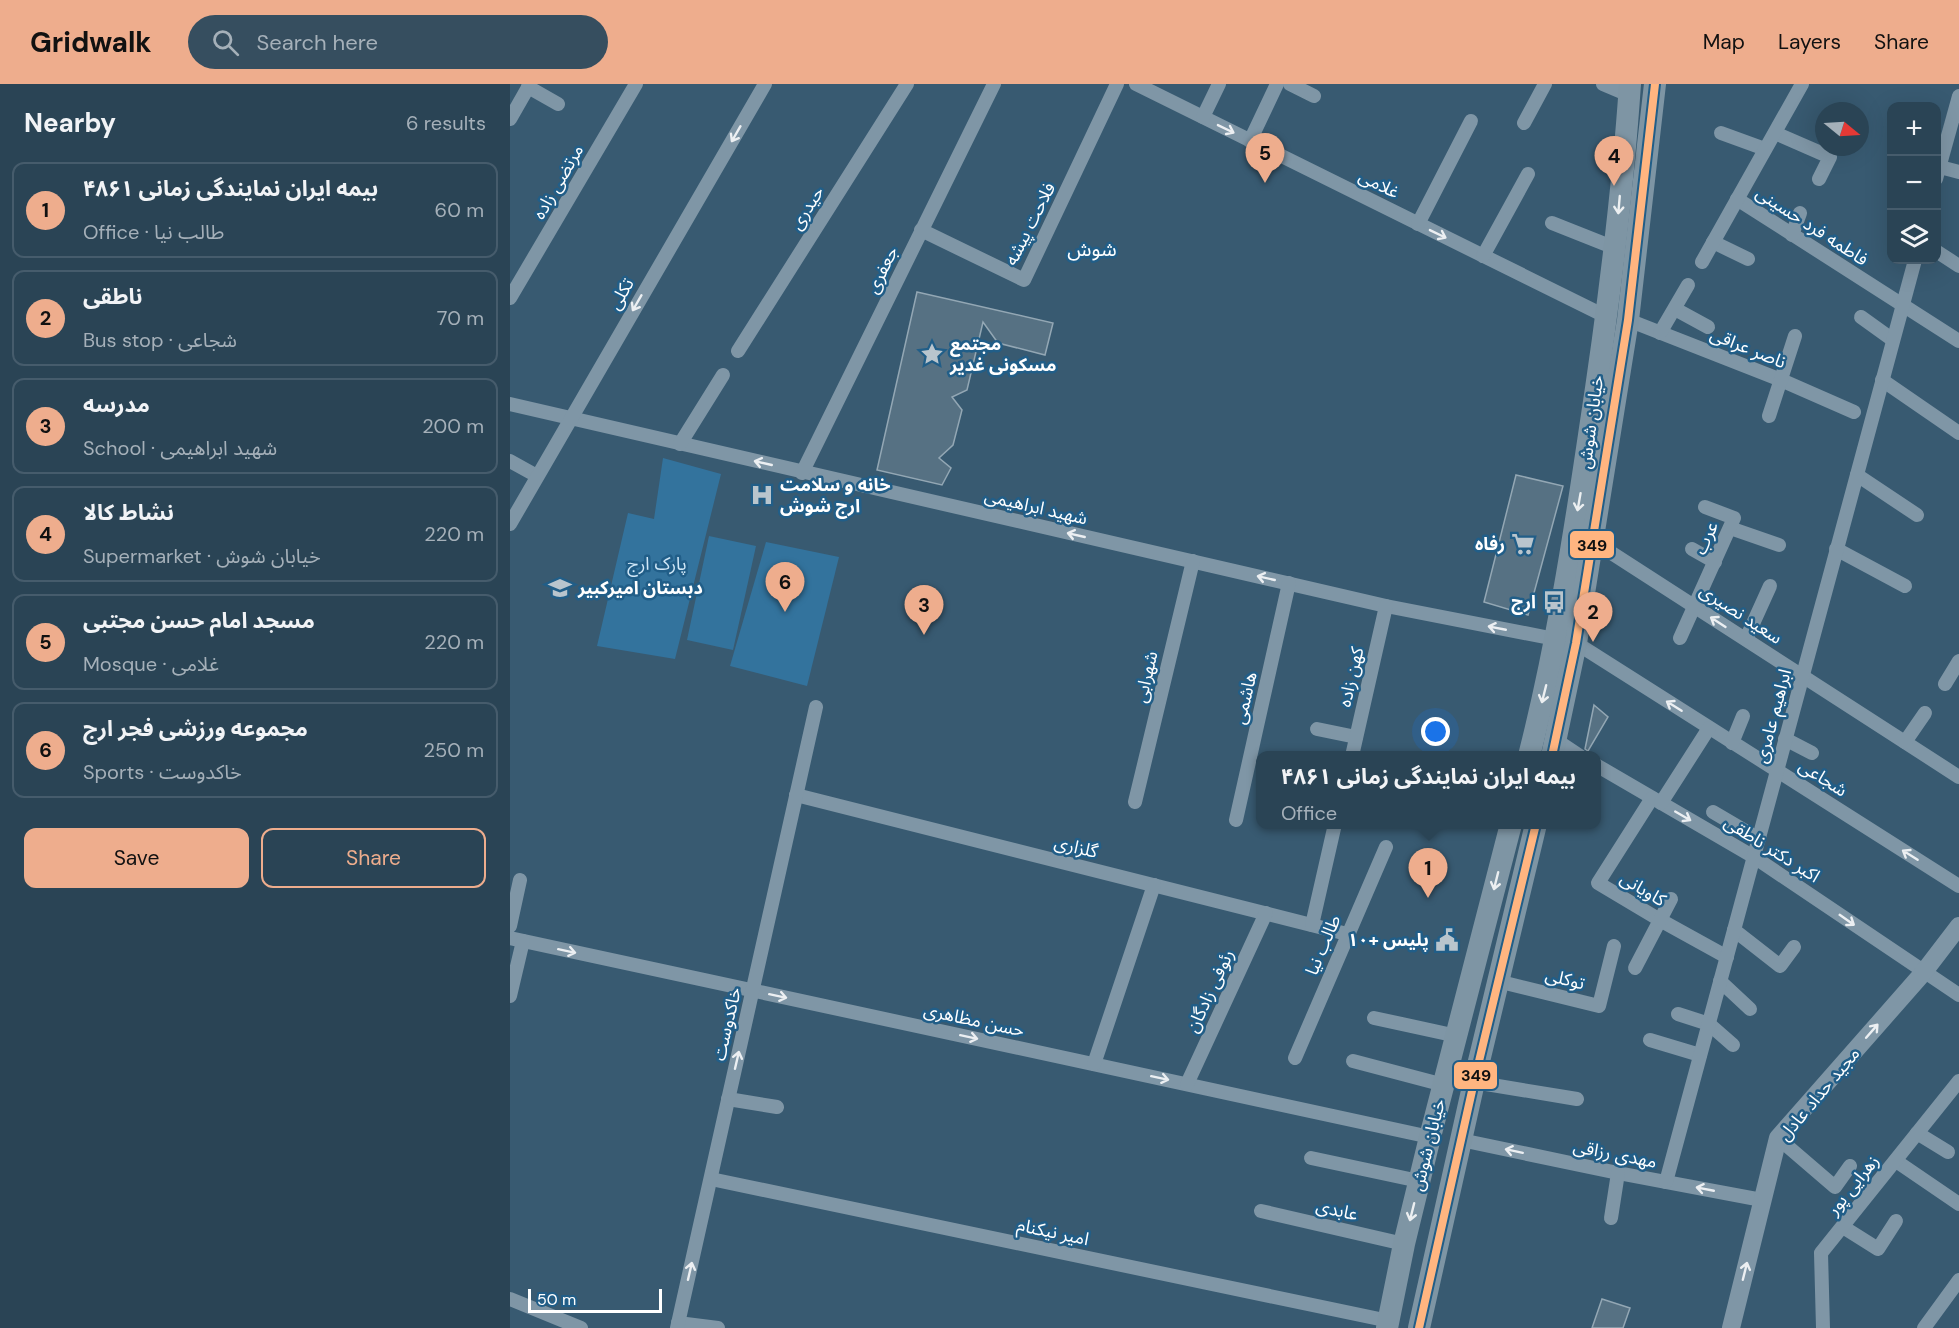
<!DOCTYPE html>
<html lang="en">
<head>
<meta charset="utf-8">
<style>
  :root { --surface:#2a4455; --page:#364e5f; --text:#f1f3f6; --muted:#a5b0b9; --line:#465c6c; --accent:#eead8d }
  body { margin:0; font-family:"DM Sans","Noto Sans Arabic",sans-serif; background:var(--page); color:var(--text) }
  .controls { position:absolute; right:18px; top:18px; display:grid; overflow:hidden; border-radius:12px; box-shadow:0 6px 24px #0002 }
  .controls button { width:54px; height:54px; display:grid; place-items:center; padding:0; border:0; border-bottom:2px solid var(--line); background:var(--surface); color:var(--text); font:30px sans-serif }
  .compass { position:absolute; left:1305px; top:18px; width:54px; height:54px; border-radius:50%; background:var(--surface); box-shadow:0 6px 24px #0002; rotate:108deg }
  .scale { position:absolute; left:18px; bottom:15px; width:134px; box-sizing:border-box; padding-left:6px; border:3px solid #fff; border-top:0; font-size:16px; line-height:21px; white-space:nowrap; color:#fff; -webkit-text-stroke:4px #215e88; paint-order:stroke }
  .you { position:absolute; left:926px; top:648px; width:21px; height:21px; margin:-15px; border:4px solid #fff; border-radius:50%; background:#1a73e8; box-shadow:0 0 0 9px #1a73e833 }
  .badge { display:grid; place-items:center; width:39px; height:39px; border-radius:50%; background:var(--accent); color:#111; font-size:20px; font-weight:700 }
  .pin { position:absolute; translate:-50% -50px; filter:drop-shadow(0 2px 3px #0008) }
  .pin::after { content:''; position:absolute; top:32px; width:21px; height:18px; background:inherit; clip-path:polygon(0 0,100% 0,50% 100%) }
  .popup { position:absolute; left:746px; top:667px; width:345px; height:78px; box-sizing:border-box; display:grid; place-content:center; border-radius:12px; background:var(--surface); filter:drop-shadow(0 2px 4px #0005); font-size:20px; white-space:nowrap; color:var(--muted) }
  .popup b { font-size:22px; color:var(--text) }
  .popup::after { content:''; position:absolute; left:50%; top:100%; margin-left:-12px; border:12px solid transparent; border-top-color:var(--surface) }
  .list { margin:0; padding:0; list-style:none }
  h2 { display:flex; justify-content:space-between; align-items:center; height:78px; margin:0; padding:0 24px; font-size:26px }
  h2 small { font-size:20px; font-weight:400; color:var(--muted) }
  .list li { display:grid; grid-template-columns:39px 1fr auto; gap:18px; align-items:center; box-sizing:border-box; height:96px; margin:0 12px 12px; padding:0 12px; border:2px solid var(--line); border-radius:12px }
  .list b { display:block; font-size:22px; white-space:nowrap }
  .list p { margin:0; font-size:20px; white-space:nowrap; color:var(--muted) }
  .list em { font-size:20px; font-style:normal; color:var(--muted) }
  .actions { display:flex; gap:12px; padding:18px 24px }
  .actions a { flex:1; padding:14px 0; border:2px solid var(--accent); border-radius:12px; text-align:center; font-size:21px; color:var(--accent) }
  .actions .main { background:var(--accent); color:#111 }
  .icon { flex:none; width:33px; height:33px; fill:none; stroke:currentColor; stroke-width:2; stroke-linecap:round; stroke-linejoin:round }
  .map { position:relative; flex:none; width:1449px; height:1244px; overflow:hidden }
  header { display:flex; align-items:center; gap:36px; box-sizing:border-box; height:84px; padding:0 30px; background:var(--accent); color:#111 }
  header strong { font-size:28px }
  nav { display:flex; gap:33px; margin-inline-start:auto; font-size:21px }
  .search { width:420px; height:54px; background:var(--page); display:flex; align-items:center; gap:15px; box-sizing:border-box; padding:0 21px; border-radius:33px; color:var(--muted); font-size:22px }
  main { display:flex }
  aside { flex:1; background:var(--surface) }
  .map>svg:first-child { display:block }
  .green { fill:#33739d }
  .building { fill:#567183; stroke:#93a7b4; stroke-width:1.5 }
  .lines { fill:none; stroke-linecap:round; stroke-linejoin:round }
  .minor { stroke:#7f96a6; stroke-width:14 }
  .tertiary { stroke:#7f96a6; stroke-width:18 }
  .primary { stroke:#7e95a4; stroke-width:22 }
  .bus-1-casing { stroke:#215e88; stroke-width:12 }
  .bus-1 { stroke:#ffb580; stroke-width:8 }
  .oneway { stroke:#eceff2 }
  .oneway2 { stroke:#eceff1 }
  .labels { text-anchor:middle; stroke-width:5; stroke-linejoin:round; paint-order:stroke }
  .street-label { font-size:18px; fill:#fff; stroke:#215e88 }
  .poi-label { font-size:18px; font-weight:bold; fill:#fff; stroke:#215e88; text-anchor:start }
  .park-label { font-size:18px; fill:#d1e8f8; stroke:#215e88 }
  .neighbourhood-label { font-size:20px; fill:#fff; stroke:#215e88 }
  .line-badge { stroke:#215e88; stroke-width:2 }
  .pale-badge-label { font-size:16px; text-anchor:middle; font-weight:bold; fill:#111 }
</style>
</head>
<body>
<header>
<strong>Gridwalk</strong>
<div class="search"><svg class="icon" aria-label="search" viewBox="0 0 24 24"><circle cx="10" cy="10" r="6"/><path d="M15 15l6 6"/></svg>Search here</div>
<nav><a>Map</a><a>Layers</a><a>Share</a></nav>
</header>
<main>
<aside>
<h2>Nearby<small>6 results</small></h2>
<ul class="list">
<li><span class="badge">1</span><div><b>بیمه ایران نمایندگی زمانی ۴۸۶۱</b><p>Office · طالب نیا</p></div><em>60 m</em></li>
<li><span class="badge">2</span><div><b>ناطقی</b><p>Bus stop · شجاعی</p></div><em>70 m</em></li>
<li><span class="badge">3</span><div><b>مدرسه</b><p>School · شهید ابراهیمی</p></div><em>200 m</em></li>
<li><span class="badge">4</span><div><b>نشاط کالا</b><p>Supermarket · خیابان شوش</p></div><em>220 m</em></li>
<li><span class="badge">5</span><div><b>مسجد امام حسن مجتبی</b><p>Mosque · غلامی</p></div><em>220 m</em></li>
<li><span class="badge">6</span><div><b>مجموعه ورزشی فجر ارج</b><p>Sports · خاکدوست</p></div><em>250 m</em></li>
</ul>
<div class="actions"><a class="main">Save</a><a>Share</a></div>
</aside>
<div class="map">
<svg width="1449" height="1244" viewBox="0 0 1449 1244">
  <rect width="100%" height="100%" fill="#385a71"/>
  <g class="green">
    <path d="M153,374L211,390L165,575L87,562L118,429L144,435Z"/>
    <path d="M199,452L246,462L223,566L177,556Z"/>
    <path d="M256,458L329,473L297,602L220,582Z"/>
  </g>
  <g class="building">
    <path d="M407,208L543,239L535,271L488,259L473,238L457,306L442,313L452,326L443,361L429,374L441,384L432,401L367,386Z"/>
    <path d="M1006,391L1053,402L1018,531L974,518Z"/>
    <path d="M1084,621L1098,633L1078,667L1075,665Z"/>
    <path d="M1092,1215L1120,1224L1113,1244H1082Z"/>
  </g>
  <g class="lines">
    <g class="minor">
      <path d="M626,0L1097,233"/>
      <path d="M780,0L804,12"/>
      <path d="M1093,0L1119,11"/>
      <path d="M18,3L48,20"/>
      <path d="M693,33L709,0"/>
      <path d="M0,35L20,0"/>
      <path d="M1014,39L1035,0"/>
      <path d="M1211,49L1255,65"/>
      <path d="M1265,49L1320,73L1309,95"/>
      <path d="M740,57L767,0"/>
      <path d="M1430,83L1449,88"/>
      <path d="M1426,95L1449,12"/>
      <path d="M1227,115L1449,257"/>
      <path d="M1042,139L1105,164"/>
      <path d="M908,140L961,37"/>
      <path d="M411,146L514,196L607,0"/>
      <path d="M1282,151L1290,129"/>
      <path d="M1203,158L1238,175"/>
      <path d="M1426,167L1449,182"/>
      <path d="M973,172L1018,90"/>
      <path d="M1192,178L1292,0"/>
      <path d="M0,214L126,0"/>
      <path d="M1165,225L1198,243"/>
      <path d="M1351,233L1383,256"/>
      <path d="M1118,236L1271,296L1344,328"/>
      <path d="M1150,249L1178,201"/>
      <path d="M228,267L397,0"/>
      <path d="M1372,296L1449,349"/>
      <path d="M0,320L876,522L1045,555"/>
      <path d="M1259,332L1285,252"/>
      <path d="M170,360L213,291"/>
      <path d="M0,377L27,392"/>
      <path d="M292,389L484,0"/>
      <path d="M1347,391L1407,431"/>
      <path d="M0,440L255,0"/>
      <path d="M1220,444L1269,461"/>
      <path d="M1083,457L1449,693"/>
      <path d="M1182,465L1205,478"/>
      <path d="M1326,465L1395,502"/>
      <path d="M1170,554L1224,434L1195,423"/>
      <path d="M1236,555L1260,502"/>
      <path d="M1066,559L1449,802"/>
      <path d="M1435,600L1449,577"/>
      <path d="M807,645L846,653"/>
      <path d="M1275,655L1302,669"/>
      <path d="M1046,656L1070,672"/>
      <path d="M1395,658L1415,629"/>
      <path d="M1222,659L1233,632"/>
      <path d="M842,672L876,522"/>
      <path d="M1086,681L1244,773L1449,911"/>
      <path d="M286,711L837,850"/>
      <path d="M1142,714L1088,799L1150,836L1217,873"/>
      <path d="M625,718L683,477"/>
      <path d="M1151,719L1199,644"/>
      <path d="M1203,728L1249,755"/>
      <path d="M726,736L779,499"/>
      <path d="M802,841L825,740"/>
      <path d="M0,842L10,796"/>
      <path d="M1224,846L1270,882L1284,863"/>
      <path d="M0,854L920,1053"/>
      <path d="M1125,884L1161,815"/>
      <path d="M987,897L1089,922L1104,862"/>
      <path d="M1210,897L1240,925"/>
      <path d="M0,912L13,857"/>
      <path d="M1168,930L1199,940L1223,961"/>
      <path d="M864,934L947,952"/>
      <path d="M1140,956L1190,971"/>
      <path d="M785,974L876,763"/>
      <path d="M843,977L934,1001"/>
      <path d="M584,980L644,801"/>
      <path d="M964,998L1067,1015"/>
      <path d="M677,1000L756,829"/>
      <path d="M218,1015L267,1023"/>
      <path d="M1407,1049L1438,1068"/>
      <path d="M1268,1054L1325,1103L1340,1082"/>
      <path d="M951,1056L1108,1089L1252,1116"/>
      <path d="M801,1074L909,1097"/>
      <path d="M1386,1077L1449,1120"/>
      <path d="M201,1095L879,1237"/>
      <path d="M1156,1098L1405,176"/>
      <path d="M751,1127L894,1160"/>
      <path d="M1101,1134L1108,1089"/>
      <path d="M1333,1143L1368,1165L1386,1137"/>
      <path d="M0,1215L71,1244"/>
      <path d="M168,1239L208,1244"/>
      <path d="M167,1244L306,623"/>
      <path d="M1313,1244L1311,1169L1449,997"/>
      <path d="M1414,1244L1449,1196"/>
    </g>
    <path class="tertiary" d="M1221,1244L1268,1054L1413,889L1449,842"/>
    <g class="primary">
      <path d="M1019,672C1046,566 1063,459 1079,351C1097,234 1112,118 1120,0"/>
      <path d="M1042,672L1066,559L1118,236L1145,0"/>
      <path d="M877,1244L894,1160L920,1053L1001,740"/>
      <path d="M909,1244L964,998L1026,740"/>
    </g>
    <g class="bus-1-casing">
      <g id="bus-1">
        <path d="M1042,672L1066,559L1118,236L1145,0"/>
        <path d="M909,1244L964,998L1026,740"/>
      </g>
    </g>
    <use href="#bus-1" class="bus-1"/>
  </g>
  <defs><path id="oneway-shaft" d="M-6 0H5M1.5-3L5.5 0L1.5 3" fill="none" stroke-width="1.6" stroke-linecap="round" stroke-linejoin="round" transform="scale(1.5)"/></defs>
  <g class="oneway">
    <use href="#oneway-shaft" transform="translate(716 45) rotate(26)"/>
    <use href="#oneway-shaft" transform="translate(226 50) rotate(120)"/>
    <use href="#oneway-shaft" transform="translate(928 150) rotate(26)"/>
    <use href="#oneway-shaft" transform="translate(127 219) rotate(120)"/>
    <use href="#oneway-shaft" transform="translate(253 379) rotate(-167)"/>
    <use href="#oneway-shaft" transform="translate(566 451) rotate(-167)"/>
    <use href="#oneway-shaft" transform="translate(756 494) rotate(-167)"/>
    <use href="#oneway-shaft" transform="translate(1208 538) rotate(-147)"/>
    <use href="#oneway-shaft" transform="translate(987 544) rotate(-169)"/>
    <use href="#oneway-shaft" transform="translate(1164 622) rotate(-148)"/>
    <use href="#oneway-shaft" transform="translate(1173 732) rotate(30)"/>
    <use href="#oneway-shaft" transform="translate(1400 771) rotate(-148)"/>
    <use href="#oneway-shaft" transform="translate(1337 836) rotate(35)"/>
    <use href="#oneway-shaft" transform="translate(57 867) rotate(12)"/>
    <use href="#oneway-shaft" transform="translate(268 912) rotate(12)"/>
    <use href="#oneway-shaft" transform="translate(1362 947) rotate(-49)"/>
    <use href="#oneway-shaft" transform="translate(459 953) rotate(12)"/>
    <use href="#oneway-shaft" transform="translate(227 976) rotate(-77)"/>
    <use href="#oneway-shaft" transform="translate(650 994) rotate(12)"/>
    <use href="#oneway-shaft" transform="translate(1004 1067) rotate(-168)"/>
    <use href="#oneway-shaft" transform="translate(1195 1105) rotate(-169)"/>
    <use href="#oneway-shaft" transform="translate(180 1187) rotate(-77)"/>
    <use href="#oneway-shaft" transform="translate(1235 1187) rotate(-76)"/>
  </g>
  <g class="oneway2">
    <use href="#oneway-shaft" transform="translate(1109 121) rotate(95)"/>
    <use href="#oneway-shaft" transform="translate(1069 418) rotate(100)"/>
    <use href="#oneway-shaft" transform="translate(1034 610) rotate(104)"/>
    <use href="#oneway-shaft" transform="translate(986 797) rotate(104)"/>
    <use href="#oneway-shaft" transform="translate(902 1128) rotate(104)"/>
  </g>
  <defs>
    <g id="sight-bare" transform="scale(1.8)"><path d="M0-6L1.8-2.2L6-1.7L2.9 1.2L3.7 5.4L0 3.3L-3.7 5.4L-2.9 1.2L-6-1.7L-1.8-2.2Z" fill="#b9c5cd" stroke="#215e88" stroke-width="2.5" paint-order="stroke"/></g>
    <g id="hospital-bare" transform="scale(1.8)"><path d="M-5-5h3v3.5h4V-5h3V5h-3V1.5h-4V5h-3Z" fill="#b9c5cd" stroke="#215e88" stroke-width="2.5" paint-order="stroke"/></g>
    <g id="supermarket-bare" transform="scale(1.8)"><path d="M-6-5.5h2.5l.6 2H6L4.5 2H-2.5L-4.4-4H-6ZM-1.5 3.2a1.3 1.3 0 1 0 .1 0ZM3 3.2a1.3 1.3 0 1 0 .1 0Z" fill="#b9c5cd" stroke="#215e88" stroke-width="2.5" paint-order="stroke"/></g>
    <g id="school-bare" transform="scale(1.8)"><path d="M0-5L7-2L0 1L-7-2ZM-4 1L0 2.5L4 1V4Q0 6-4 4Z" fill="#b9c5cd" stroke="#215e88" stroke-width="2.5" paint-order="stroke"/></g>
    <g id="bus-bare" transform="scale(1.8)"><path d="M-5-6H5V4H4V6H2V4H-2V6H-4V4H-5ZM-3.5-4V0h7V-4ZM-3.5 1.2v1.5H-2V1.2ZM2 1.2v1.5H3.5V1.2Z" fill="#b9c5cd" stroke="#215e88" stroke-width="2.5" paint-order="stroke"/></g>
    <g id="civic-bare" transform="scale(1.8)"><path d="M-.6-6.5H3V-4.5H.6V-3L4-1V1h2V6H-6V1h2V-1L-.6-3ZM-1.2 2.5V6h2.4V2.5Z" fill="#b9c5cd" stroke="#215e88" stroke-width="2.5" paint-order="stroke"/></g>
  </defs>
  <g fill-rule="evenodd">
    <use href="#sight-bare" x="422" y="270"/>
    <use href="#hospital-bare" x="252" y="411"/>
    <use href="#supermarket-bare" x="1013" y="460"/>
    <use href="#school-bare" x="50" y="504"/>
    <use href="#bus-bare" x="1044" y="518"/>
    <use href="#civic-bare" x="937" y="856"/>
  </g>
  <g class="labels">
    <g class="street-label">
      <text transform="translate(48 98) rotate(-60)" y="6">مرتضی زاده</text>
      <text transform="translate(869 100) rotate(26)" y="6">غلامی</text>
      <text transform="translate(297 124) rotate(-58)" y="6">حیدری</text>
      <text transform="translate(520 140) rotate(-63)" y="6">فلاحت پیشه</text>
      <text transform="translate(1302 142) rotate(33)" y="6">فاطمه فرد حسینی</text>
      <text transform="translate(372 186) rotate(-64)" y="6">جعفری</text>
      <text transform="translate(111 210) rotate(-60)" y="6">تکلی</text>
      <text transform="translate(1238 264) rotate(22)" y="6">ناصر عراقی</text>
      <text transform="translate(1081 338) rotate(-82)" y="6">خیابان شوش</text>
      <text transform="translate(526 423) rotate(13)" y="6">شهید ابراهیمی</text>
      <text transform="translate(1196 454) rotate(-66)" y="6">عرب</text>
      <text transform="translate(1231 530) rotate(33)" y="6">سعید نصیری</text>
      <text transform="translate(636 593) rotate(-77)" y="6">شهرابی</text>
      <text transform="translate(841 593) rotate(-77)" y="6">کهن زاده</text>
      <text transform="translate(735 614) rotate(-77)" y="6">هاشمی</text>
      <text transform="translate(1263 632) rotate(-75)" y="6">ابراهیم عامری</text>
      <text transform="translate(1313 694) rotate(32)" y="6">شجاعی</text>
      <text transform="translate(566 763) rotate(14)" y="6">گلزاری</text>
      <text transform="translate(1262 765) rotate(32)" y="6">اکبر دکتر ناطقی</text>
      <text transform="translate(1133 805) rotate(31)" y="6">کاویانی</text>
      <text transform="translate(813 861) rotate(-67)" y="6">طالب نیا</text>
      <text transform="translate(1055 895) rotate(14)" y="6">توکلی</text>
      <text transform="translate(700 907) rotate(-65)" y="6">رئوفی زادگان</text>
      <text transform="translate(464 936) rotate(12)" y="6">حسن مظاهری</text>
      <text transform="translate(217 940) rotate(-77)" y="6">خاکدوست</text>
      <text transform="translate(1309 1010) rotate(-50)" y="6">مجید حداد عادل</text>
      <text transform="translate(918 1061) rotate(-76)" y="6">خیابان شوش</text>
      <text transform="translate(1105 1070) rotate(11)" y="6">مهدی رزاقی</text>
      <text transform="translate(1343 1101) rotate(-51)" y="6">زهرایی پور</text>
      <text transform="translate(827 1126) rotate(13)" y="6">عابدی</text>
      <text transform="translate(543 1148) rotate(12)" y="6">امیر نیکنام</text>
    </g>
    <g class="poi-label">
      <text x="440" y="266">مجتمع<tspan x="440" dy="21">مسکونی غدیر</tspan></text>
      <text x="270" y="407">خانه و سلامت<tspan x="270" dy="21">ارج شوش</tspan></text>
      <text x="995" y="466" text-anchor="end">رفاه</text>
      <text x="68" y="510">دبستان امیرکبیر</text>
      <text x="1026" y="524" text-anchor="end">ارج</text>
      <text x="919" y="862" text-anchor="end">پلیس +۱۰</text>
    </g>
    <g class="park-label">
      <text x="147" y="486">پارک ارج</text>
    </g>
    <g class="neighbourhood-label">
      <text x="582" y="172">شوش</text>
    </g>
  </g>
  <g class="line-badge">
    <rect x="1059" y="446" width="46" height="29" rx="6" fill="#ffb580"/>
    <rect x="943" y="977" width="45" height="29" rx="6" fill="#ffb580"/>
  </g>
  <g class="pale-badge-label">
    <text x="1082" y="467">349</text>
    <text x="966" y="997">349</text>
  </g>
</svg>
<div class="controls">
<button>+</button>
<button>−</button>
<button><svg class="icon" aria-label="layers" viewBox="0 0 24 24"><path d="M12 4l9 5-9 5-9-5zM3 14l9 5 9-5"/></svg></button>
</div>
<svg class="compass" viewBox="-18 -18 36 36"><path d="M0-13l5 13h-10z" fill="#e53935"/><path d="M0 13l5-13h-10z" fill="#a5b0b9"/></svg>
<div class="scale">50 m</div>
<div class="you"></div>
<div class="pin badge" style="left:918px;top:814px">1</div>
<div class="popup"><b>بیمه ایران نمایندگی زمانی ۴۸۶۱</b>Office</div>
<div class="pin badge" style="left:1083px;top:558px">2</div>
<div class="pin badge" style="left:414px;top:551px">3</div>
<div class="pin badge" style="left:1104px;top:102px">4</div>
<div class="pin badge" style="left:755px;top:99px">5</div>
<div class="pin badge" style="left:275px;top:528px">6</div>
</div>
</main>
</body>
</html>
